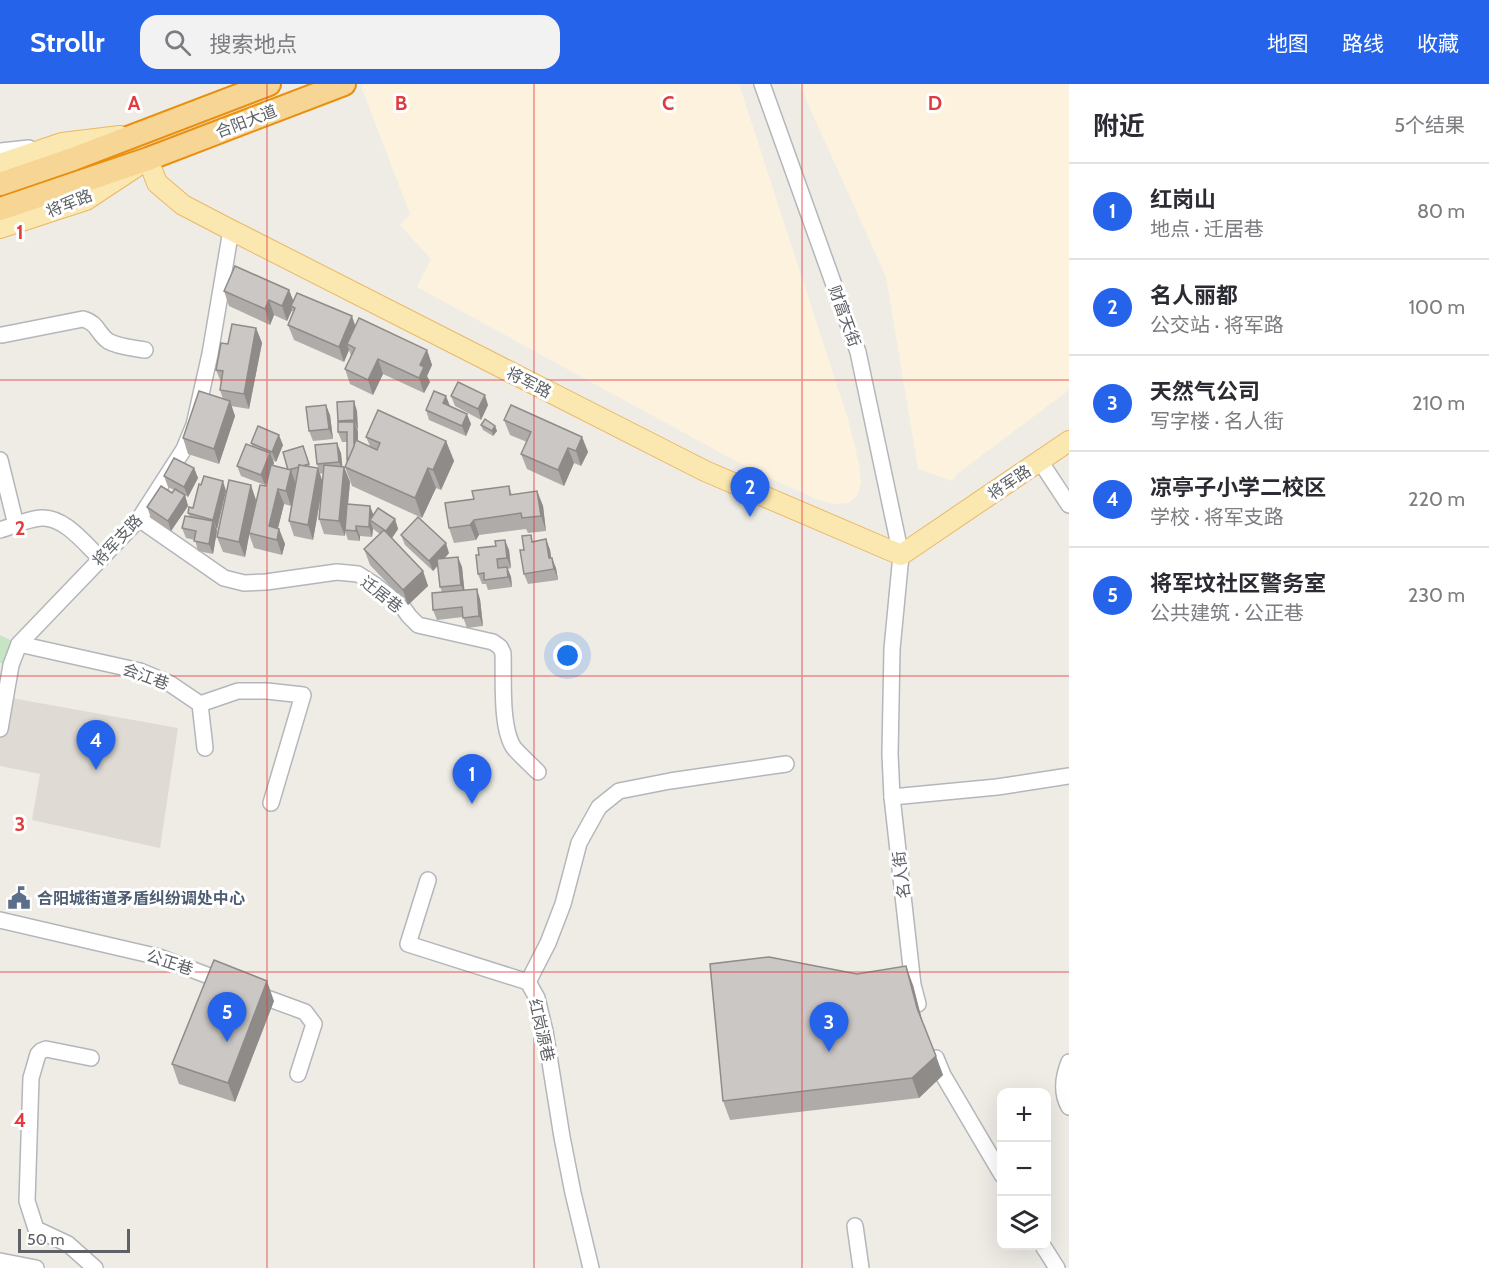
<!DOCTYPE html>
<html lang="zh">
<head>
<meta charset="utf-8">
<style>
  :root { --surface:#fff; --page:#f2f2f3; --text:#2b2b33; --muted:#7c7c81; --line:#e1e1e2; --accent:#2563eb }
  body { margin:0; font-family:Cabin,"Noto Sans SC",sans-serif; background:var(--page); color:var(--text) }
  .controls { position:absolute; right:18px; bottom:18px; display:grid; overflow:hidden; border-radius:12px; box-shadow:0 6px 24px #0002 }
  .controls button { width:54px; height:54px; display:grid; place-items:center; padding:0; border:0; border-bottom:2px solid var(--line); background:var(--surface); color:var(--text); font:30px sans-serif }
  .scale { position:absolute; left:18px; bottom:15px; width:112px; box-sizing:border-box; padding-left:6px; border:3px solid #5e6266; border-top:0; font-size:16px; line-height:21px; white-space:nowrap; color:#5e6266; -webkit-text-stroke:4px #fff; paint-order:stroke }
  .you { position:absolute; left:568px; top:572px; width:21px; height:21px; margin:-15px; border:4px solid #fff; border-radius:50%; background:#1a73e8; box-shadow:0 0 0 9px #1a73e833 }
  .badge { display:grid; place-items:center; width:39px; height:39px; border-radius:50%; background:var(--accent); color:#fff; font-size:20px; font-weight:700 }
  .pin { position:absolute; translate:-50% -50px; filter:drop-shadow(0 2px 3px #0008) }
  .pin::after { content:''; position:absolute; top:32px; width:21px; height:18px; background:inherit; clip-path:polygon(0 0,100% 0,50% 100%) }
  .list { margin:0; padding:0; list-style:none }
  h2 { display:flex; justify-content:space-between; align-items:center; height:78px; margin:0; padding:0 24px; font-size:26px }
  h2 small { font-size:20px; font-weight:400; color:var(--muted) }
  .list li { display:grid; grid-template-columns:39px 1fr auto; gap:18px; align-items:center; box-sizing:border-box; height:96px; padding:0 24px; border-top:2px solid var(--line) }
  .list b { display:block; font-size:22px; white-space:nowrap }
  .list p { margin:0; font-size:20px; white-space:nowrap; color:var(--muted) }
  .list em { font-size:20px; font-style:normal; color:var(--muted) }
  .icon { flex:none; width:33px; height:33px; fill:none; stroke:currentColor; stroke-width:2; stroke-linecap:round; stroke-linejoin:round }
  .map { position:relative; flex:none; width:1069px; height:1184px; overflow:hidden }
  header { display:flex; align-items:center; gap:36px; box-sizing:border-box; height:84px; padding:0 30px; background:var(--accent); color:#fff }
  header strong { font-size:28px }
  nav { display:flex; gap:33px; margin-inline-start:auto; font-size:21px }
  .search { width:420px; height:54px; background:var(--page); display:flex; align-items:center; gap:15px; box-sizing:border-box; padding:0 21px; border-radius:18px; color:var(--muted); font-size:22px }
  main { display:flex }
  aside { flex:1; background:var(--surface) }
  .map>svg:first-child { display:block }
  .commercial { fill:#fcf2de }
  .education { fill:#dfdbd4 }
  .green { fill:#c7e5c4 }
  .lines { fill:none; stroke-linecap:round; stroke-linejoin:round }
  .minor-casing { stroke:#b3b7ba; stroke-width:18 }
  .major-casing { stroke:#eab865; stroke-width:22 }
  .highway-casing { stroke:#e98f0d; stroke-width:26 }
  .minor { stroke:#fff; stroke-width:15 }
  .major { stroke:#fbe8b0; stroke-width:20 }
  .highway { stroke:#f7d595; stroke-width:22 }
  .wall { fill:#afaba9 }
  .shaded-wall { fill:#8e8b89 }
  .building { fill:#cbc7c4; stroke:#8e8b89; stroke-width:1.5 }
  .grid { fill:none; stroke:#e03b3e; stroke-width:1.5; stroke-opacity:0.55 }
  .labels { text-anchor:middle; stroke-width:6; stroke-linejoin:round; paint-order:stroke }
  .street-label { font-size:16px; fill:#5e6266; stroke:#fff }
  .service-label { font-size:16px; font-weight:bold; fill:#4e5e75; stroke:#fff; text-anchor:start }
  .grid-label { font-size:20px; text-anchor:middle; font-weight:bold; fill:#e03b3e; stroke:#fff; stroke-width:6; stroke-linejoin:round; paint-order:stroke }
</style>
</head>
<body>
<header>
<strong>Strollr</strong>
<div class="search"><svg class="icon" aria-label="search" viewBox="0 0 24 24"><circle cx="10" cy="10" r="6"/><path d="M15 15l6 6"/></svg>搜索地点</div>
<nav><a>地图</a><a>路线</a><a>收藏</a></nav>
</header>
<main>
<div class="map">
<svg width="1069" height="1184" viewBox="0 0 1069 1184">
  <rect width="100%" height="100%" fill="#efece6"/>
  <g class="commercial">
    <path d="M366,0H739L848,335L859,380L861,399L857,412L849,419L833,420L816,415L754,387L417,203L431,175L400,141L410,130L361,2Z"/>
    <path d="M799,0H1069V306L957,390L952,397L918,385L886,193Z"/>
  </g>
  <path class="education" d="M6,613L178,644L160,764L32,736L40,690L0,682V645Z"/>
  <path class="green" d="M0,551L19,560L11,581L0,579Z"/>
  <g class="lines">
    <g class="minor-casing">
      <g id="minor">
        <path d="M762,0L858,268L901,471L892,565L890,670L892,713L913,901L918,920"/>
        <path d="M0,67L29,64"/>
        <path d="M2,251L83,235C98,239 97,249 108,257C118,263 134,264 145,266"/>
        <path d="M0,376L16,441"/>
        <path d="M1040,377L1069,421"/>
        <path d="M139,435L224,494L244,499L266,498L337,488L358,490L372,499L402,522L409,532L418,541L493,558L500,563L503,569C504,593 500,644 514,664C521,672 530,680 538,688"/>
        <path d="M0,446C13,442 27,435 41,434C64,432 85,460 101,475"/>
        <path d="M19,560L140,587L169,599L200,620L238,607H267L303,611L271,719"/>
        <path d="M200,620L205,664"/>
        <path d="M0,645L11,581L19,560L139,435L184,365L194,341L210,270L231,146"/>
        <path d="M892,713L997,703L1069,692"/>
        <path d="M428,796L408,860L528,898L537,914L545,947L562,1053L573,1109L591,1184"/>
        <path d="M0,836L159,873L225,898"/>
        <path d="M528,898L548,859L563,820L579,759L599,723L619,707L670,697L786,680"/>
        <path d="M256,910L305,928L314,940L298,990"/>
        <path d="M91,974L46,965L41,967L38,970L31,994L27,1117L36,1145L68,1160L95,1184"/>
        <path d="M936,974L943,991L1002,1091"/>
        <path d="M1069,978C1063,993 1061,1009 1069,1023"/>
        <path d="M855,1142L861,1184"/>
        <path d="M1043,1162L1057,1184"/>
        <path d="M0,1177L36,1184"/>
      </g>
    </g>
    <g class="major-casing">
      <g id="major">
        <path d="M0,80L62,59L120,52"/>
        <path d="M0,144L86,116L148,75L157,99L183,121L231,146L705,387L901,471L1069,357"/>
      </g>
    </g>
    <g class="highway-casing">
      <g id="highway">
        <path d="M0,100L73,75L269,0"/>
        <path d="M0,125L148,75L344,0"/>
      </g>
    </g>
    <use href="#minor" class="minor"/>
    <use href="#major" class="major"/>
    <use href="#highway" class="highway"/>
  </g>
  <g class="wall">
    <path d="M289,206L293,217L355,241L427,266L432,281L427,292L430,298L424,309L383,290L373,311L350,300L345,285L351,272L349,266L344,278L294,256L288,241L293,228L292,226L287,237L274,231L270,241L229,222L224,207Z"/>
    <path d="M256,244L262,259L249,325L231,322L235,332L219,380L188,370L183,354L223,315L220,306L221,298L216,286L228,260Z"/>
    <path d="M451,312L488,321L481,336L455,322Z"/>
    <path d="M450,322L471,340L466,352L429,336L426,326Z"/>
    <path d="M357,327L358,357L370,362L366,353L446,357L454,377L441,406L436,404L422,434L352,402L345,383L347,377V358H342L338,348V337Z"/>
    <path d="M330,331L333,355L313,357L309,347Z"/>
    <path d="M504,336L582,353L588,368L581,382L574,379L564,402L527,385L521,370L527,358L510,351Z"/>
    <path d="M481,341L495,342L497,347L493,352L483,346Z"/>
    <path d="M251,359L283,361L276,378L273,376L274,379L273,381L288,385L307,372L310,383L318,384L322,397L323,389L320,390L317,380L341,369L342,383H344L350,398L348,420L373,430L395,435L398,445L392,454L423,487L428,502L408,521L370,481L364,465L380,450L373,445L372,453L360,452V457L348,456L345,447V452L324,450L319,435L321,412L313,456L294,452L289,437L291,422L284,420L278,444L279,445L285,460L282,471L254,464L249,450L245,473L223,468L217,453L256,416L253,432L266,402L268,393L265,401L241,392L237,382L252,362Z"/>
    <path d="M194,384L198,394L188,413L185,411L188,422L171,447L151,434L147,423L172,409L174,406L168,403L164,392Z"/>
    <path d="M201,401L217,446L213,470L198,467L195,456L186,454L182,444L189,432L188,429L193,424Z"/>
    <path d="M509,402L512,411L537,407L543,422L546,447L528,449L526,445L479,451L476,456L454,459L449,444L474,415Z"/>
    <path d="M401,451L449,469L444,475L462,483L464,506L480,515L483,542L467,544L463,533L437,536L433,526L442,508L440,503L438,481L433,487L405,461Z"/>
    <path d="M546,455L550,466L551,474L556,484L558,496L528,500L524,490V466L534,458Z"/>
    <path d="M509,466L511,484L508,485L511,493L512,503L488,506L486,500H482L478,490Z"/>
    <path d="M913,901L923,940L943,991L919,1014L730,1036L723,1017Z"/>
    <path d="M274,917L235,1018L179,1000L172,980Z"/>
  </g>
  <g class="shaded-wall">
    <path d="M289,206L295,221L291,222L292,226L287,237L282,222Z"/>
    <path d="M269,216L274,231L270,241L265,225Z"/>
    <path d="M352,232L357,247L347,260L349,266L344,278L339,263Z"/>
    <path d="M256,244L262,259L249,325L244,310Z"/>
    <path d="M427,266L432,281L427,292L430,298L424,309L419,294L420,281Z"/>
    <path d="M378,275L383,290L373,311L368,296Z"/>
    <path d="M485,311L488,321L481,336L478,325Z"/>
    <path d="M446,312L450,322L443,319Z"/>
    <path d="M230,317L235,332L219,380L214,365Z"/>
    <path d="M354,317L357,327L358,346L354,336Z"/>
    <path d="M326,321L330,331L333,355L329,345Z"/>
    <path d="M467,330L471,340L466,352L462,342Z"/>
    <path d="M354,338L358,348L357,386L354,376Z"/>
    <path d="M495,342L497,347L493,352L492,347Z"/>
    <path d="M279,351L283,361L276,378L272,368Z"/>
    <path d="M582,353L588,368L581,382L576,367Z"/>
    <path d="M446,357L454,377L441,406L433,386Z"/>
    <path d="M337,359L341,369L343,388L339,378Z"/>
    <path d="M568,364L574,379L564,402L558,386Z"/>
    <path d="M270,369L274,379L265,401L261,391Z"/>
    <path d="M344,383L350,398L345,452L339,437Z"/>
    <path d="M194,384L198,394L188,413L184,403Z"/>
    <path d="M318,384L323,399L313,456L308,441Z"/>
    <path d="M428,384L436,404L422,434L415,414Z"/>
    <path d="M291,386L296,401L291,422L286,407Z"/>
    <path d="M223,397L226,407L217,446L213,436Z"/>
    <path d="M251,401L256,416L245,473L239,458Z"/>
    <path d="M278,405L284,420L275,456L269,442Z"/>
    <path d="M537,407L543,422L546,447L541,432Z"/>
    <path d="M185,411L188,422L171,447L168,437Z"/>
    <path d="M370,422L374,432L370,436L373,445L372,453L369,443Z"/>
    <path d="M395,435L398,445L390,457L386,447Z"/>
    <path d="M474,436L479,451L476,456L470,441Z"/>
    <path d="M213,437L217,447L213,470L209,460Z"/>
    <path d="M356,442L360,452V457L356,447Z"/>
    <path d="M279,445L285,460L282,471L277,456Z"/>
    <path d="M546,455L550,466L553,484L549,474Z"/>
    <path d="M505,456L509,466L511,484L507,474Z"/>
    <path d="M446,459L449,469L433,487L429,477Z"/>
    <path d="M458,473L462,483L465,511L461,501Z"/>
    <path d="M552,474L556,484L558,496L554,485Z"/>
    <path d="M507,483L511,493L512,503L508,493Z"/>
    <path d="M423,487L428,502L408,521L403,506Z"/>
    <path d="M477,505L480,515L483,542L479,532Z"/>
    <path d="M906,882L913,901L924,944L917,924Z"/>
    <path d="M267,897L274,917L235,1018L228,999Z"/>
    <path d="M936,972L943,991L919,1014L912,994Z"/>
  </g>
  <g class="building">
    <path d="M235,182L289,206L282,222L269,216L265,225L224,207Z"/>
    <path d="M297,209L352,232L339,263L288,241L295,224L291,222Z"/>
    <path d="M359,234L427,266L420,281L424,283L419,294L378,275L368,296L345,285L355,264L347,260Z"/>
    <path d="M232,240L256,244L244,310L220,306L223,287L216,286L221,259L228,260Z"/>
    <path d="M458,298L485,311L478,325L451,312Z"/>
    <path d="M199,307L230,317L214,365L183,354Z"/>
    <path d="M434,307L446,312L443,319L467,330L462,342L426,326Z"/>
    <path d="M354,317V336L338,337L337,318Z"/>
    <path d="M326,321L329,345L309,347L306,323Z"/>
    <path d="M511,321L582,353L576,367L568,364L558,386L521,370L531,348L504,336Z"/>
    <path d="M378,326L446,357L433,386L428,384L415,414L345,383L356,356L377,366L380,359L366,353Z"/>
    <path d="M485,335L495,342L492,347L481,341Z"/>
    <path d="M338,338H354V362L348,376H347V348H338Z"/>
    <path d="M258,342L279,351L272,368L251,359Z"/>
    <path d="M337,359L339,378L317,380L315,361Z"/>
    <path d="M246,360L270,369L261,391L237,382Z"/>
    <path d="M303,362L309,380L302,382L299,381V383L288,386L283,368Z"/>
    <path d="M174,374L194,384L184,403L164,392Z"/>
    <path d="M271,381L291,386L286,407L278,405L269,442L279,445L277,456L249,449L260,401L266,402Z"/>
    <path d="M299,381L318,384L308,441L289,437Z"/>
    <path d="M324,381L344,383L339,437L319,435Z"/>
    <path d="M204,392L223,397L213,436L188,429L189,423L193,424L199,400L201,401Z"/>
    <path d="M229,396L251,401L239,458L217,453Z"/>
    <path d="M161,402L172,409L175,405L185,411L168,437L147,423Z"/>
    <path d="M509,402L510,411L537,407L541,432L522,434L521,429L474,436L470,441L449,444L445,419L474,415L472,407Z"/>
    <path d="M347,420L370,422L369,443L356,442V447L345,446Z"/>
    <path d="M378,424L395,435L386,447L370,436Z"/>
    <path d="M185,432L213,437L209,460L194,457L196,447L182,444Z"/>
    <path d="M418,433L446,459L429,477L401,451Z"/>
    <path d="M384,446L423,487L403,506L364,465Z"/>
    <path d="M531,451L532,458L546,455L549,474H552L554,485L524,490L520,466H524L522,452Z"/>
    <path d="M505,456L507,474L497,475L498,484L507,483L508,493L484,496V489L478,490L476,471H479L478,464L496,462L495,457Z"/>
    <path d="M458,473L461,501L440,503L437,475Z"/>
    <path d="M477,505L479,532L463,534L462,523L433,526L432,509Z"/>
    <path d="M769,873L857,890L906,882L917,924L936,972L912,994L723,1017L710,880Z"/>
    <path d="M214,876L267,897L228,999L172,980Z"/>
  </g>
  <path class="grid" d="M267,0V1184M534,0V1184M802,0V1184M0,296H1069M0,592H1069M0,888H1069"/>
  <defs>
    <g id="civic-bare" transform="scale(1.8)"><path d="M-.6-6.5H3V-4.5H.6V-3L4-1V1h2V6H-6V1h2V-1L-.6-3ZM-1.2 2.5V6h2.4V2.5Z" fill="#5c6f8a" stroke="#fff" stroke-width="2.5" paint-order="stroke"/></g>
  </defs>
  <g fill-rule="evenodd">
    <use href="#civic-bare" x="19" y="814"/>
  </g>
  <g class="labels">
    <g class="street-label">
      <text transform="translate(246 37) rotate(-21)" y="6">合阳大道</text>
      <text transform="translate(69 119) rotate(-22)" y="6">将军路</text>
      <text transform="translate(845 232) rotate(70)" y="6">财富天街</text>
      <text transform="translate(529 298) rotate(27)" y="6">将军路</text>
      <text transform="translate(1009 398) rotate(-34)" y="6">将军路</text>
      <text transform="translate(117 456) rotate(-47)" y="6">将军支路</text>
      <text transform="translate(382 510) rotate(38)" y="6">迁居巷</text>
      <text transform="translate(146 592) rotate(20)" y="6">会江巷</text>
      <text transform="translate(901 791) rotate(-97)" y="6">名人街</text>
      <text transform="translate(170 878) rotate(18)" y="6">公正巷</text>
      <text transform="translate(542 946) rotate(77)" y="6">红岗源巷</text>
    </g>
    <g class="service-label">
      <text x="37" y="820">合阳城街道矛盾纠纷调处中心</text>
    </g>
  </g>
  <g class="grid-label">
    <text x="134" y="26">A</text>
    <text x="401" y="26">B</text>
    <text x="668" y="26">C</text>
    <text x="935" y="26">D</text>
    <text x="20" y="155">1</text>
    <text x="20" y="451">2</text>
    <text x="20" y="747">3</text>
    <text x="20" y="1043">4</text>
  </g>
</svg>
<div class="controls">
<button>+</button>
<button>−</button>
<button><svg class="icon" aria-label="layers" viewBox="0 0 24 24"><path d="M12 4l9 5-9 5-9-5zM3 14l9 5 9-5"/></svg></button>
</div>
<div class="scale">50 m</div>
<div class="you"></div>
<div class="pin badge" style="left:472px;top:720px">1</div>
<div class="pin badge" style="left:750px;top:433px">2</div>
<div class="pin badge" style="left:829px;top:968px">3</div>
<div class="pin badge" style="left:96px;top:686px">4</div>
<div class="pin badge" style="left:227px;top:958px">5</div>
</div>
<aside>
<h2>附近<small>5个结果</small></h2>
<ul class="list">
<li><span class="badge">1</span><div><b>红岗山</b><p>地点 · 迁居巷</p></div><em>80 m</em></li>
<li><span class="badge">2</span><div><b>名人丽都</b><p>公交站 · 将军路</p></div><em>100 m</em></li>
<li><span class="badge">3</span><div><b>天然气公司</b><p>写字楼 · 名人街</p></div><em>210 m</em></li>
<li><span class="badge">4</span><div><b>凉亭子小学二校区</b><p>学校 · 将军支路</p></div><em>220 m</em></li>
<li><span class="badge">5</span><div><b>将军坟社区警务室</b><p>公共建筑 · 公正巷</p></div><em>230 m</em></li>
</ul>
</aside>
</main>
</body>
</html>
